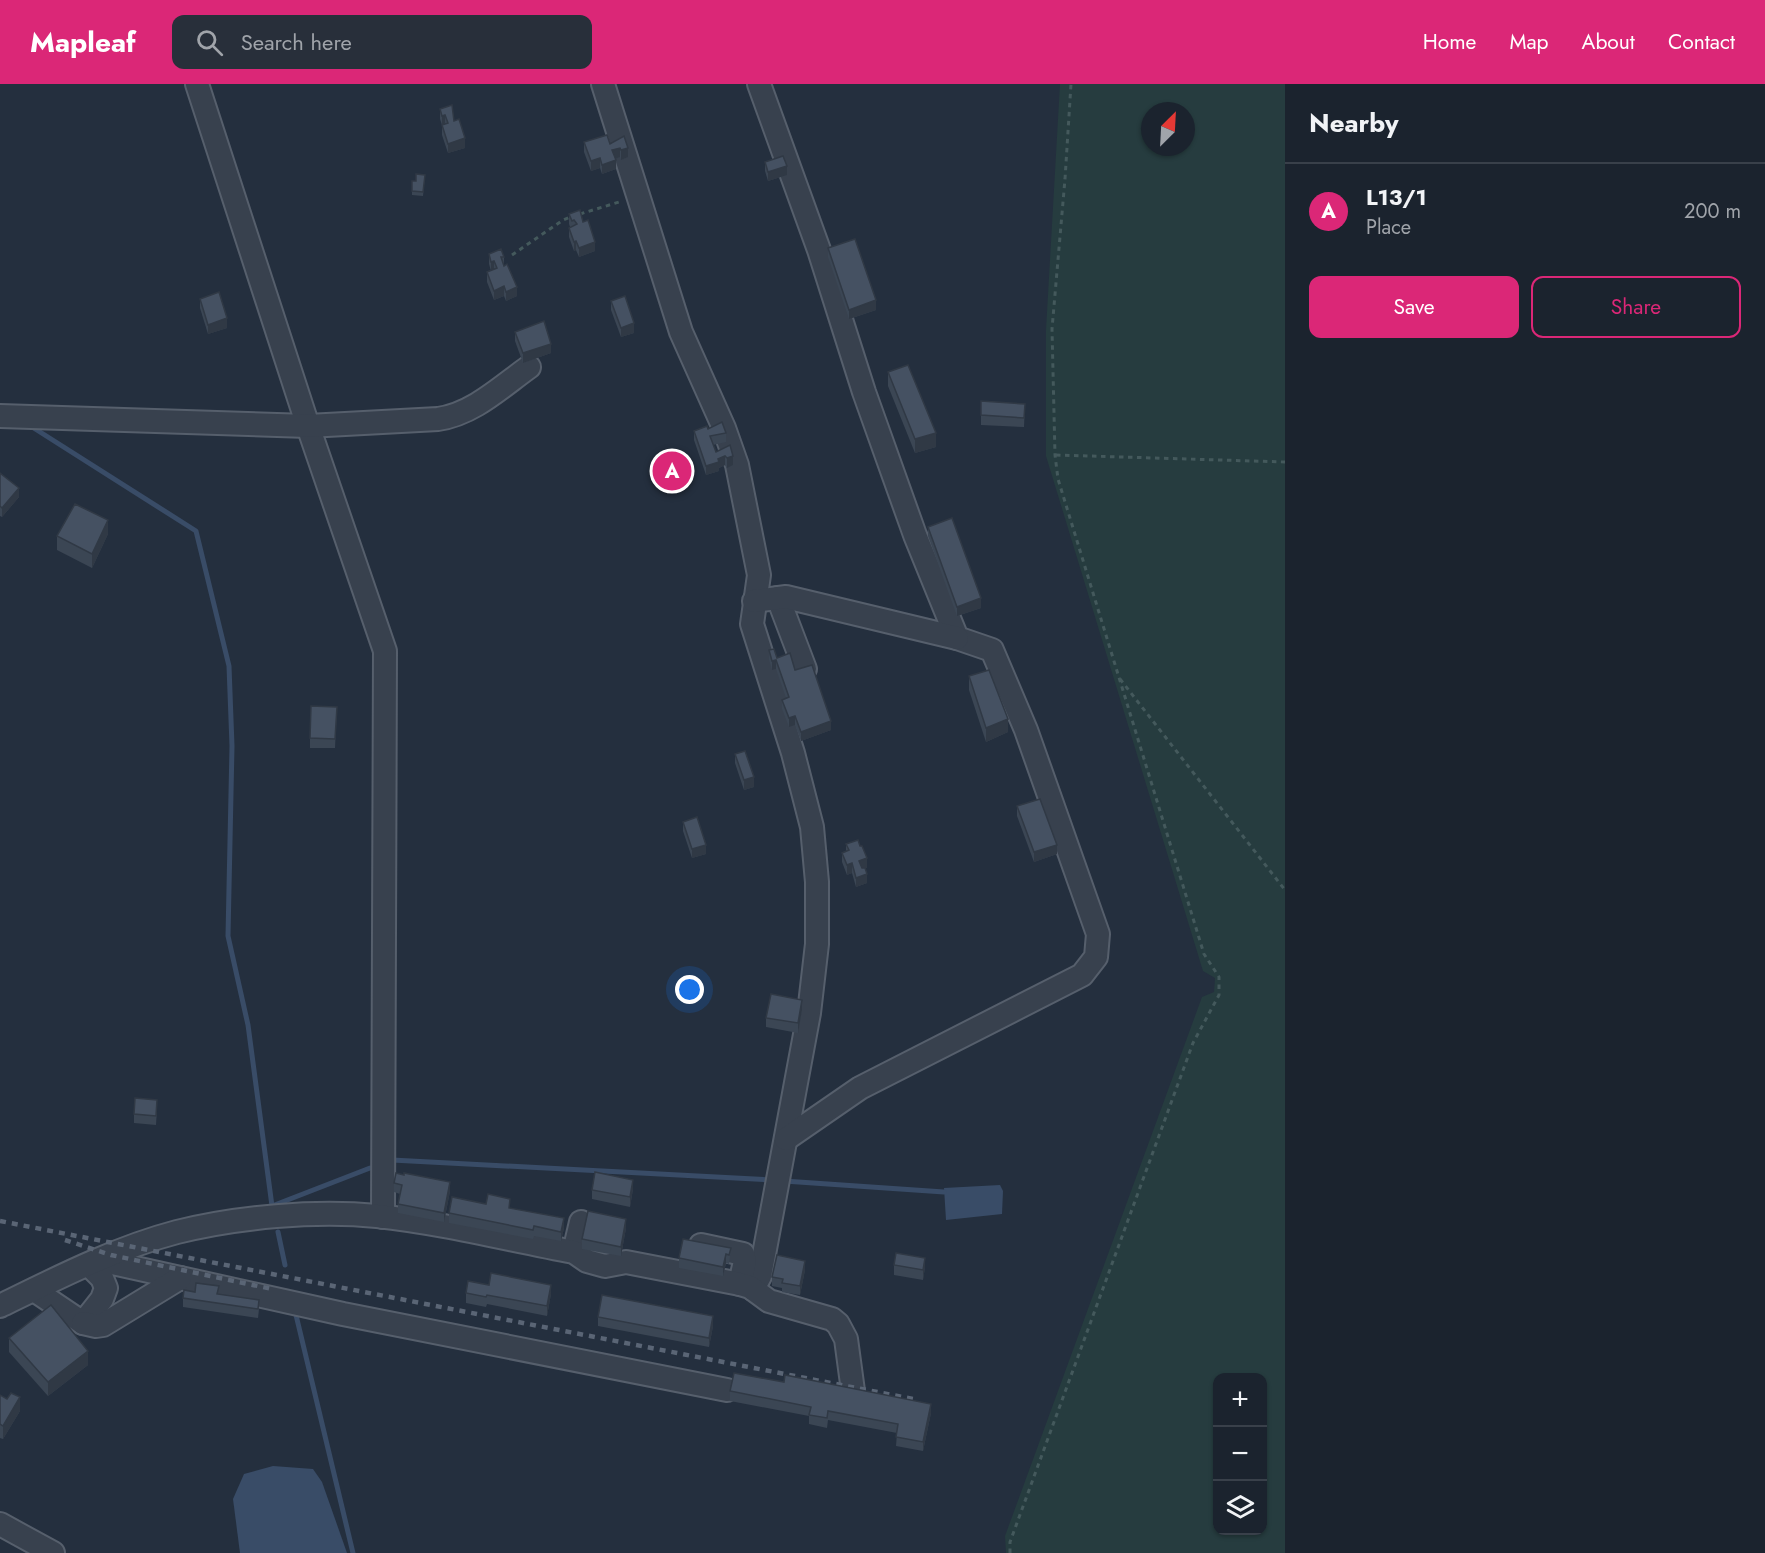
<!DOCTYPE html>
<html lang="en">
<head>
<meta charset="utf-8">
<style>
  :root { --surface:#1b232e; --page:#282f3a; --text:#f1f3f6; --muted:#a0a4aa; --line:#39404a; --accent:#db2777 }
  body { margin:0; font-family:Jost,sans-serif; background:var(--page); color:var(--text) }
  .controls { position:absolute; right:18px; bottom:18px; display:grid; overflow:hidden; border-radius:12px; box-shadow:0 2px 4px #0004 }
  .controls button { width:54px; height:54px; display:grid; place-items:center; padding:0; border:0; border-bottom:2px solid var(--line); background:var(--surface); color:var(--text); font:30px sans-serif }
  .compass { position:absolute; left:1141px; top:18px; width:54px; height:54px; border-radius:50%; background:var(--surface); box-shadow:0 2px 4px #0004; rotate:24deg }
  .you { position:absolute; left:690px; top:906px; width:21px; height:21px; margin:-15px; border:4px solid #fff; border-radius:50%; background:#1a73e8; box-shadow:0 0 0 9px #1a73e833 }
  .badge { display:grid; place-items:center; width:39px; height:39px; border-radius:50%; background:var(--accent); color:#fff; font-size:20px; font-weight:700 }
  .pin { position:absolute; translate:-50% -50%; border:3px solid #fff; box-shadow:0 2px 6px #0006 }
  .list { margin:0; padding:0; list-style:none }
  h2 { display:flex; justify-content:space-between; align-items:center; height:78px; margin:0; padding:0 24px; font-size:26px }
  h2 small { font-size:20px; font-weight:400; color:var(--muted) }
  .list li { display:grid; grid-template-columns:39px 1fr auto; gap:18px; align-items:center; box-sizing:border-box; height:96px; padding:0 24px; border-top:2px solid var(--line) }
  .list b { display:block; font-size:22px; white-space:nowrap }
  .list p { margin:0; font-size:20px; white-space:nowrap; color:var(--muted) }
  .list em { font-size:20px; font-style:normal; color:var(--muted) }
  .actions { display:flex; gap:12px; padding:18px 24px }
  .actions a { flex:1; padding:14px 0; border:2px solid var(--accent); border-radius:12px; text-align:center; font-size:21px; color:var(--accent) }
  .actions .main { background:var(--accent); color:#fff }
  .icon { flex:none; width:33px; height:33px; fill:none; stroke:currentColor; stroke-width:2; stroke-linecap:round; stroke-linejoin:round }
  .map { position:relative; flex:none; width:1285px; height:1469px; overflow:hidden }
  header { display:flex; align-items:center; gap:36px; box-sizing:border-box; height:84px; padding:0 30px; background:var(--accent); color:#fff }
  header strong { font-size:28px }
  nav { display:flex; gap:33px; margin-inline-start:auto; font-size:21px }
  .search { width:420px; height:54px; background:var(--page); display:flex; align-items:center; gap:15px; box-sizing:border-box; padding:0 21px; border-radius:12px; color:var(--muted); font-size:22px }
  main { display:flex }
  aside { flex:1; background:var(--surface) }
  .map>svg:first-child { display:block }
  .green { fill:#263c3f; fill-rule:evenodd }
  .water { fill:#394c67 }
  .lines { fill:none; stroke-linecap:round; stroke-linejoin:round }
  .stream { stroke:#394c67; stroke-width:5 }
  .minor-casing { stroke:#565f6c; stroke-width:26 }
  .path { stroke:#44595c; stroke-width:3; stroke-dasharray:4.5 4.5; stroke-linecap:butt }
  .minor { stroke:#38414e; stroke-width:22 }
  .rail { stroke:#5a6575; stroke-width:4.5; stroke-dasharray:6 6; stroke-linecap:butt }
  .wall { fill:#3b4654 }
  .shaded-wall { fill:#303945 }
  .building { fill:#455162; stroke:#303945; stroke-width:1.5 }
</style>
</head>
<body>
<header>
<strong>Mapleaf</strong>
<div class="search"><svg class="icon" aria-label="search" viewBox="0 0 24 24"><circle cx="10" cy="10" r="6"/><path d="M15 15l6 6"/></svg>Search here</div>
<nav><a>Home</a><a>Map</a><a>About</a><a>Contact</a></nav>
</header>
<main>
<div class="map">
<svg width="1285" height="1469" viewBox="0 0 1285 1469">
  <rect width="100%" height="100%" fill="#242f3e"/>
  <path class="green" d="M1060,0H1285V1469H1006L1005,1452L1202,913L1214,908L1215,894L1203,887L1046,372V246ZM1150,27H1186V63H1150ZM1218,1294H1262V1446H1218Z"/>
  <g class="water">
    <path d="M1000,1101L1003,1107L1002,1130L946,1136L944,1104Z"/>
    <path d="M273,1382L313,1385L322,1398L347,1469H240L233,1415L244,1390Z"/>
  </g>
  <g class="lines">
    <g class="stream">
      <path d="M29,341L196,447L229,582L232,662L228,852L248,941L272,1122L370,1084"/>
      <path d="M392,1076L772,1096"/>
      <path d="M784,1097L944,1108"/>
      <path d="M278,1148L285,1181"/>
      <path d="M296,1231L353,1469"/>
    </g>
    <g class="minor-casing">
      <g id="minor">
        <path d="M197,0L308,342L385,567L383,1133"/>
        <path d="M603,0L681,248L724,344L737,381L759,491L752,540L793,669L812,743L817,798V860L809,929L760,1192L753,1205"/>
        <path d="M759,0L819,166L864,308L915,451L957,554L992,566L1026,646L1098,850L1096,873L1082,891L860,1004L786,1055"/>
        <path d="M0,332L308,342L438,335C473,330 501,303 529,283"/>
        <path d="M778,514L805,585"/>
        <path d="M754,517L786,513L957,554"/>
        <path d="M701,1161L743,1170L745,1177L740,1200"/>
        <path d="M574,1168L581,1138"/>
        <path d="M99,1176L343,1230L727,1306"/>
        <path d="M34,1206L83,1239L102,1215L106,1204L102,1194L89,1181"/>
        <path d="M0,1222C57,1194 116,1164 177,1148C237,1133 315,1126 377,1132C443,1139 509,1156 574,1168L587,1177L605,1182L626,1178L740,1200L750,1203L769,1217L832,1235L838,1240L846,1255L853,1307"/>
        <path d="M83,1239L96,1242L103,1241L180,1194"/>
        <path d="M0,1440L53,1469"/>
      </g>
    </g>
    <g class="path">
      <path d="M580,130L619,118"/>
      <path d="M512,171L563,136L570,133"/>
      <path d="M1056,371L1285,378"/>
      <path d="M1120,595L1285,806"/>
      <path d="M1010,1469V1458L1193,959L1219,911V893L1204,870L1058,395L1055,371L1052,245L1065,95L1071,0"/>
    </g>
    <use href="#minor" class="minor"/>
    <g class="rail">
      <path d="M0,1137L913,1315"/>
      <path d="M65,1156L111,1171L272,1205"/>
    </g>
  </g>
  <g class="wall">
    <path d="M440,25L454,37L465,64L448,69L442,51V41L440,35Z"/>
    <path d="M624,52L628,73L621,76L620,73L615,75L616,85L602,90L600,84L591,87L584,68V58L610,60Z"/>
    <path d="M765,78L787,91L768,97L765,87Z"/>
    <path d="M425,91L423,112L412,111V97H416Z"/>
    <path d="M569,130L583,138L595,167L579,173L576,166L574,167L569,153V144L570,143L569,140Z"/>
    <path d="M828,164L876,226L849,235L828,173Z"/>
    <path d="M489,170L504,173V182L517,212L506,217L504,212L494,216L487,198V188L491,187L489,180Z"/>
    <path d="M200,215L227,244L208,250L200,224Z"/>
    <path d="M611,217L634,249L621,253L611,226Z"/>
    <path d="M515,248L551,269L523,279L515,257Z"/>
    <path d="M888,288L936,363L915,369L888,302Z"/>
    <path d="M981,317L1025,320L1024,343L981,341Z"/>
    <path d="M708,345L726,349V358L713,361L716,368L730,361L733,381L727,384L725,381L719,384V387L706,391L694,356V347Z"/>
    <path d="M664,373L680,391L668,395L664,383Z"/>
    <path d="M0,389L19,413L2,433L0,432Z"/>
    <path d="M928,443L981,524L957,532L928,452Z"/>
    <path d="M108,450L92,484L57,466V452Z"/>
    <path d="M769,566L777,574L795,586L831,646L801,657L795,641L789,643L782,625V616L786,614L776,585L772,586L769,576Z"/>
    <path d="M969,592L1008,648L986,658L969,606Z"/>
    <path d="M337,623L335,664H310V654Z"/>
    <path d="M735,670L754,703L744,706L735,679Z"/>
    <path d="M1017,722L1057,770L1034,778L1017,732Z"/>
    <path d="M683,738L706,770L692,774L683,747Z"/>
    <path d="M846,760L867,784H865L867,799L856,803L852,789L847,791L842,778V769L846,767Z"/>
    <path d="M802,926L798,949L766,943V934Z"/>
    <path d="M157,1026L156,1041L134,1039V1030Z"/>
    <path d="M394,1099L450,1107L444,1138L398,1129V1120L400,1110L394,1108Z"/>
    <path d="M633,1105L630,1123L592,1115V1106Z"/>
    <path d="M510,1124L564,1144L561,1157L534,1152L533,1155L449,1139V1129Z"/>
    <path d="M626,1144L621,1172L582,1165V1155Z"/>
    <path d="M731,1164L729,1180L726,1179L723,1192L679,1184V1174Z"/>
    <path d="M894,1181L925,1183L923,1196L894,1191Z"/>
    <path d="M805,1186L800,1211L782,1208V1204L772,1202V1193Z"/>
    <path d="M489,1201L551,1210L547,1232L487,1220L486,1223L466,1219V1209Z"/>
    <path d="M195,1208L219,1210L259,1225L258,1234L183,1223V1214Z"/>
    <path d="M598,1233L713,1242L709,1263L598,1242Z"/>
    <path d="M9,1254L88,1281L48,1312L9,1268Z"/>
    <path d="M730,1307L931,1329L923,1367L896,1362L897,1349L828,1336L827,1344L809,1340V1332L730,1317Z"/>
    <path d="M0,1311L20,1327L3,1355L0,1354Z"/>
  </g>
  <g class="shaded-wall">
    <path d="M445,31V41L442,42V32Z"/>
    <path d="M465,54V64L448,69V60Z"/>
    <path d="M620,64V73L612,76V66Z"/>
    <path d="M628,64V73L621,76V66Z"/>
    <path d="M600,74V84L591,87V77Z"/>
    <path d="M616,76V85L602,90V81Z"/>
    <path d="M787,82V91L768,97V88Z"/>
    <path d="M576,157V166L574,167V158Z"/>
    <path d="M595,158V167L579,173V164Z"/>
    <path d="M494,177V186L491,187V178Z"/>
    <path d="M504,202V212L494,216V207Z"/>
    <path d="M517,203V212L506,217V208Z"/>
    <path d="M876,216V226L849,235V226Z"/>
    <path d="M227,234V244L208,250V241Z"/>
    <path d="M634,239V249L621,253V244Z"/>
    <path d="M551,260V269L523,279V269Z"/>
    <path d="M936,349V363L915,369V355Z"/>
    <path d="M725,372V381L719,384V387L706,391V382L718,375Z"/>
    <path d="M733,372V381L727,384V374Z"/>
    <path d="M680,382V391L668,395V386Z"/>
    <path d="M19,404V413L2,433V424Z"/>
    <path d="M108,436V450L92,484V470Z"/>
    <path d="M981,514V524L957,532V523Z"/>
    <path d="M776,576V585L772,586V577Z"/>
    <path d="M795,632V641L789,643V634Z"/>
    <path d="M1008,635V648L986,658V644Z"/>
    <path d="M831,637V646L801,657V648Z"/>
    <path d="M754,693V703L744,706V696Z"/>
    <path d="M706,761V770L692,774V765Z"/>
    <path d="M1057,761V770L1034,778V768Z"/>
    <path d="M867,774V784L859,786V777Z"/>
    <path d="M852,779V789L847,791V781Z"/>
    <path d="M867,790V799L856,803V794Z"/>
    <path d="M802,916V926L798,949V939Z"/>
    <path d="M633,1096V1105L630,1123V1113Z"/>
    <path d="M450,1098V1107L444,1138V1129Z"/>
    <path d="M564,1134V1144L561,1157V1148Z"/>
    <path d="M626,1135V1144L621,1172V1163Z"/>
    <path d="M726,1170V1179L723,1192V1183Z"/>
    <path d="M925,1174V1183L923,1196V1186Z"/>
    <path d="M805,1177V1186L800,1211V1202Z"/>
    <path d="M551,1201V1210L547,1232V1222Z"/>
    <path d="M713,1232V1242L709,1263V1254Z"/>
    <path d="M88,1267V1281L48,1312V1298Z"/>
    <path d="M20,1313V1327L3,1355V1342Z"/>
    <path d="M931,1320V1329L923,1367V1358Z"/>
  </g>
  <g class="building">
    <path d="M452,21L454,37L459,35L465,54L448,60L442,41L448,39L445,31L442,32L440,25Z"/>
    <path d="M607,51L610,60L624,52L628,64L621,66L620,64L612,66L616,76L602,81L600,74L591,77L584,58Z"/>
    <path d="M783,72L787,82L768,88L765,78Z"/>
    <path d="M416,90L425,91L423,108L412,107V97H416Z"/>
    <path d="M580,126L583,138L588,136L595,158L579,164L576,157L574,158L569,144L577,140L574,136L572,137L569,130Z"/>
    <path d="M855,155L876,216L849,226L828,164Z"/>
    <path d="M501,165L504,173H501L504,182L507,180L517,203L506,208L504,202L494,207L487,188L497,184L494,177L491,178L489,170Z"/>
    <path d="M219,208L227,234L208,241L200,215Z"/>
    <path d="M625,212L634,239L621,244L611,217Z"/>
    <path d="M544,237L551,260L523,269L515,248Z"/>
    <path d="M908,281L936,349L915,355L888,288Z"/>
    <path d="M981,317L1025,320L1024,334L981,331Z"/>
    <path d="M722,338L726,349L710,352L716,368L730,361L733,372L727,374L725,372L718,375L719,378L706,382L694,347L707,342L708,345Z"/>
    <path d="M676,369L680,382L668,386L664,373Z"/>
    <path d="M0,389L19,404L2,424L0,422Z"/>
    <path d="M75,420L108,436L92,470L57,452Z"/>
    <path d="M952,434L981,514L957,523L928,443Z"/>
    <path d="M774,565L777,574L790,569L795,586L812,581L831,637L801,648L795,632L789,634L782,616L789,613L776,576L772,577L769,566Z"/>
    <path d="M989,586L1008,635L986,644L969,592Z"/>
    <path d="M311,622L337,623L335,655L310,654Z"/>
    <path d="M745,667L754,693L744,696L735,670Z"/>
    <path d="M1040,715L1057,761L1034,768L1017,722Z"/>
    <path d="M697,733L706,761L692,765L683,738Z"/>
    <path d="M858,756L860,762H862L867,774L859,777L862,784H865L867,790L856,794L852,779L847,781L842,769L849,766L846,760Z"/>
    <path d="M771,910L802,916L798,939L766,934Z"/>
    <path d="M135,1014L157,1016L156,1032L134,1030Z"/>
    <path d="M595,1088L633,1096L630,1113L592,1106Z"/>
    <path d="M396,1089L404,1091V1089L450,1098L444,1129L398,1120L402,1101L394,1099Z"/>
    <path d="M488,1110L510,1115L509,1124L564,1134L561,1148L534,1142L533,1146L449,1129L452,1113L486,1120Z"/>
    <path d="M588,1127L626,1135L621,1163L582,1155Z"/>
    <path d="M683,1155L731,1164L729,1171L726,1170L723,1183L679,1174Z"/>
    <path d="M896,1169L925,1174L923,1186L894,1181Z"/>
    <path d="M777,1171L805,1177L800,1202L782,1199L783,1195L772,1193Z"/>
    <path d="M491,1189L551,1201L547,1222L487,1211L486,1213L466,1209L468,1197L489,1201Z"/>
    <path d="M196,1199L219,1202L217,1210L259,1216L258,1225L183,1214L184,1206L195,1208Z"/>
    <path d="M602,1211L713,1232L709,1254L598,1233Z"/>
    <path d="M51,1221L88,1267L48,1298L9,1254Z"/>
    <path d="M734,1289L784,1298L785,1291L931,1320L923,1358L896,1353L898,1340L828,1327L827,1334L809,1331L811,1323L730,1307Z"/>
    <path d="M11,1309L20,1313L3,1342L0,1340V1311L7,1315Z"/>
  </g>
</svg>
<div class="controls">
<button>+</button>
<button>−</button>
<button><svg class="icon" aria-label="layers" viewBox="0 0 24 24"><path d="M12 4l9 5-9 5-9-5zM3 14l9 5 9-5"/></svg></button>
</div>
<svg class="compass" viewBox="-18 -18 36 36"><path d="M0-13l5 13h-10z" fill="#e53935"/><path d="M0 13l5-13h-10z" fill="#a0a4aa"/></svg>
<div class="you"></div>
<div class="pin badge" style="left:672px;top:387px">A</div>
</div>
<aside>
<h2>Nearby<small></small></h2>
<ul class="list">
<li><span class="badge">A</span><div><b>L13/1</b><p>Place</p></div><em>200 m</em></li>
</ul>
<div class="actions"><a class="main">Save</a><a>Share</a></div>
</aside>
</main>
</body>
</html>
